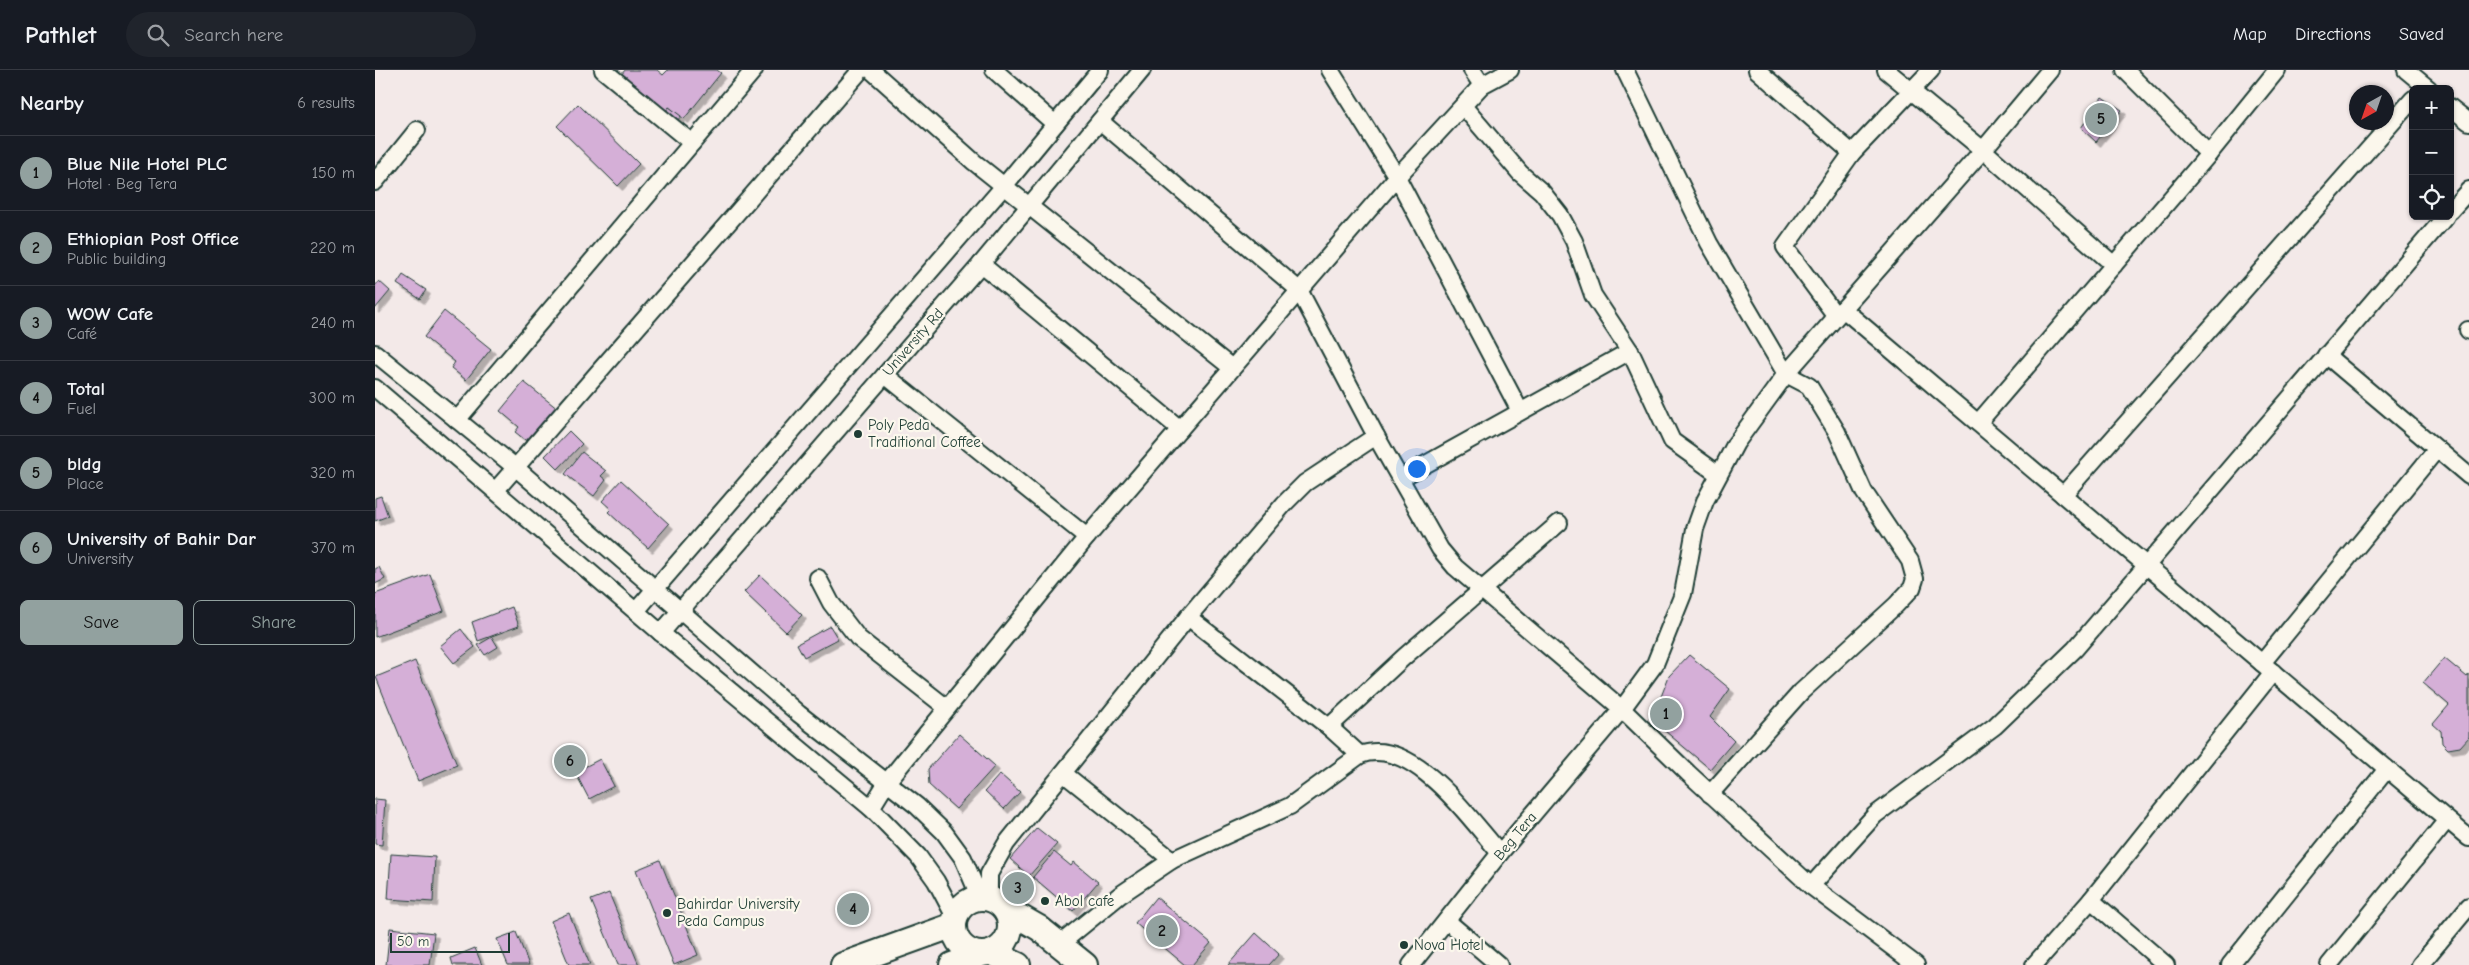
<!DOCTYPE html>
<html lang="en">
<head>
<meta charset="utf-8">
<style>
  :root { --surface:#171b24; --page:#20242c; --text:#f1f3f6; --muted:#9ea1a6; --line:#363941; --accent:#92a19f }
  body { margin:0; font-family:"Comic Neue",sans-serif; background:var(--page); color:var(--text) }
  .controls { position:absolute; right:15px; top:15px; display:grid; overflow:hidden; border-radius:8px; box-shadow:0 1px 4px #0004 }
  .controls button { width:45px; height:45px; display:grid; place-items:center; padding:0; border:0; border-bottom:1px solid var(--line); background:var(--surface); color:var(--text); font:25px sans-serif }
  .compass { position:absolute; left:1974px; top:15px; width:45px; height:45px; border-radius:50%; background:var(--surface); box-shadow:0 1px 4px #0004; rotate:220deg }
  .scale { position:absolute; left:15px; bottom:12px; width:120px; box-sizing:border-box; padding-left:5px; border:2px solid #1f3d34; border-top:0; font-size:14px; line-height:18px; white-space:nowrap; color:#1f3d34; -webkit-text-stroke:4px #fbf7ec; paint-order:stroke }
  .you { position:absolute; left:1041px; top:398px; width:18px; height:18px; margin:-12px; border:4px solid #fff; border-radius:50%; background:#1a73e8; box-shadow:0 0 0 8px #1a73e833 }
  .badge { display:grid; place-items:center; width:32px; height:32px; border-radius:50%; background:var(--accent); color:#111; font-size:16px; font-weight:700 }
  .pin { position:absolute; translate:-50% -50%; border:2px solid #fff; box-shadow:0 1px 5px #0006 }
  .list { margin:0; padding:0; list-style:none }
  h2 { display:flex; justify-content:space-between; align-items:center; height:65px; margin:0; padding:0 20px; font-size:21px }
  h2 small { font-size:16px; font-weight:400; color:var(--muted) }
  .list li { display:grid; grid-template-columns:32px 1fr auto; gap:15px; align-items:center; box-sizing:border-box; height:75px; padding:0 20px; border-top:1px solid var(--line) }
  .list b { display:block; font-size:19px; white-space:nowrap }
  .list p { margin:0; font-size:16px; white-space:nowrap; color:var(--muted) }
  .list em { font-size:16px; font-style:normal; color:var(--muted) }
  .actions { display:flex; gap:10px; padding:15px 20px }
  .actions a { flex:1; padding:11px 0; border:1px solid var(--accent); border-radius:8px; text-align:center; font-size:18px; color:var(--accent) }
  .actions .main { background:var(--accent); color:#111 }
  .icon { flex:none; width:28px; height:28px; fill:none; stroke:currentColor; stroke-width:2; stroke-linecap:round; stroke-linejoin:round }
  .map { position:relative; flex:none; width:2094px; height:895px; overflow:hidden }
  header { display:flex; align-items:center; gap:30px; box-sizing:border-box; height:70px; padding:0 25px; background:var(--surface); border-bottom:1px solid var(--line) }
  header strong { font-size:24px }
  nav { display:flex; gap:28px; margin-inline-start:auto; font-size:18px }
  .search { width:350px; height:45px; background:var(--page); display:flex; align-items:center; gap:12px; box-sizing:border-box; padding:0 18px; border-radius:28px; color:var(--muted); font-size:19px }
  main { display:flex }
  aside { flex:1; background:var(--surface) }
  .map>svg:first-child { display:block }
  .building { fill:#d5afd7; stroke:#1f3d34; filter:url(#shadow) }
  .lines { fill:none; stroke-linecap:round; stroke-linejoin:round }
  .minor-casing { stroke:#1f3d34; stroke-width:20 }
  .highway-casing { stroke:#1f3d34; stroke-width:28 }
  .minor { stroke:#fbf7ec; stroke-width:16 }
  .highway { stroke:#fbf7ec; stroke-width:24 }
  .poi-dot { fill:#1f3d34; stroke:#fbf7ec; stroke-width:2 }
  .labels { text-anchor:middle; stroke-width:4.5; stroke-linejoin:round; paint-order:stroke }
  .street-label { font-size:15px; fill:#1f3d34; stroke:#fbf7ec }
  .poi-label { font-size:15px; fill:#1f3d34; stroke:#fbf7ec; text-anchor:start }
</style>
</head>
<body>
<header>
<strong>Pathlet</strong>
<div class="search"><svg class="icon" aria-label="search" viewBox="0 0 24 24"><circle cx="10" cy="10" r="6"/><path d="M15 15l6 6"/></svg>Search here</div>
<nav><a>Map</a><a>Directions</a><a>Saved</a></nav>
</header>
<main>
<aside>
<h2>Nearby<small>6 results</small></h2>
<ul class="list">
<li><span class="badge">1</span><div><b>Blue Nile Hotel PLC</b><p>Hotel · Beg Tera</p></div><em>150 m</em></li>
<li><span class="badge">2</span><div><b>Ethiopian Post Office</b><p>Public building</p></div><em>220 m</em></li>
<li><span class="badge">3</span><div><b>WOW Cafe</b><p>Café</p></div><em>240 m</em></li>
<li><span class="badge">4</span><div><b>Total</b><p>Fuel</p></div><em>300 m</em></li>
<li><span class="badge">5</span><div><b>bldg</b><p>Place</p></div><em>320 m</em></li>
<li><span class="badge">6</span><div><b>University of Bahir Dar</b><p>University</p></div><em>370 m</em></li>
</ul>
<div class="actions"><a class="main">Save</a><a>Share</a></div>
</aside>
<div class="map">
<svg width="2094" height="895" viewBox="0 0 2094 895">
  <defs>
    <filter id="shadow"><feDropShadow dx="4.5" dy="4.5" stdDeviation="0" flood-color="#0004"/></filter>
  </defs>
  <rect width="100%" height="100%" fill="#f3e9e8"/>
  <filter id="ink" filterUnits="userSpaceOnUse"><feTurbulence type="fractalNoise" baseFrequency=".02" numOctaves="2"/><feDisplacementMap in="SourceGraphic" scale="10" xChannelSelector="R" yChannelSelector="G"/><feConvolveMatrix kernelMatrix="1 2 1 2 8 2 1 2 1" color-interpolation-filters="sRGB"/></filter>
  <g filter="url(#ink)">
    <g class="building">
      <path d="M250,0H282L288,5L293,0H342L346,3L309,49L294,37L284,50L239,14Z"/>
      <path d="M1727,27L1747,40L1721,72L1706,58Z"/>
      <path d="M203,34L264,94L243,116L182,56Z"/>
      <path d="M294,37L306,46L302,51L284,50Z"/>
      <path d="M28,205L51,220L45,229L22,214Z"/>
      <path d="M4,211L15,221L0,239V216Z"/>
      <path d="M69,241L116,279L91,310L76,298L80,292L49,267Z"/>
      <path d="M149,312L183,339L154,373L140,362L144,357L125,341Z"/>
      <path d="M194,361L207,374L183,399L170,386Z"/>
      <path d="M207,382L231,401L226,406L231,410L219,426L190,404Z"/>
      <path d="M246,410L294,454L273,478L233,442L236,439L227,431Z"/>
      <path d="M6,426L13,446L0,451V428Z"/>
      <path d="M4,497L10,509L0,514V499Z"/>
      <path d="M55,504L69,541L0,567V524Z"/>
      <path d="M385,505L427,545L411,562L369,522Z"/>
      <path d="M137,537L144,556L103,571L97,552Z"/>
      <path d="M455,556L463,569L429,587L422,574Z"/>
      <path d="M86,559L100,577L79,593L65,576Z"/>
      <path d="M117,567L123,577L110,585L103,575Z"/>
      <path d="M1314,585L1355,619L1335,647L1359,671L1335,699L1277,650L1294,606Z"/>
      <path d="M2069,588L2092,607L2094,604V667L2085,677L2073,679L2067,673L2066,661L2058,654L2074,635L2048,613Z"/>
      <path d="M40,591L82,695L43,711L1,607Z"/>
      <path d="M584,664L620,696L581,739L554,715L553,699Z"/>
      <path d="M225,689L239,716L214,729L200,702Z"/>
      <path d="M625,704L645,722L629,739L610,721Z"/>
      <path d="M0,729L10,730L7,775L0,774Z"/>
      <path d="M662,758L682,774L654,806L635,789Z"/>
      <path d="M679,782L696,796L699,792L723,812L698,841L658,807Z"/>
      <path d="M16,784L60,787L58,832L13,829Z"/>
      <path d="M285,790L323,885L299,895L261,800Z"/>
      <path d="M234,823L264,895H243L216,830Z"/>
      <path d="M781,827L836,873L817,895H810L760,853Z"/>
      <path d="M194,843L215,895H194L176,851Z"/>
      <path d="M15,858L59,863L55,895H11Z"/>
      <path d="M141,862L154,895H133L122,869Z"/>
      <path d="M881,863L904,884L894,895H853Z"/>
      <path d="M100,878L107,895H78L76,888Z"/>
    </g>
    <g class="lines">
      <g class="minor-casing">
        <g id="minor">
          <path d="M228,0L317,73"/>
          <path d="M496,0L599,92L857,298"/>
          <path d="M619,0L680,54"/>
          <path d="M955,0L1022,107L1145,341"/>
          <path d="M1097,0L1107,15"/>
          <path d="M1250,0L1334,173L1411,304L1434,316L1462,362L1489,422L1535,491L1540,509L1537,518L1521,535L1426,622L1335,724"/>
          <path d="M1382,0L1477,83"/>
          <path d="M1511,0L1608,80L1739,195"/>
          <path d="M1750,0L1834,84"/>
          <path d="M2031,0L2054,19"/>
          <path d="M1088,36L1145,103L1167,122L1185,145L1199,171L1218,225L1255,281L1297,371L1343,404"/>
          <path d="M2075,37L2094,52"/>
          <path d="M725,51L924,220L1001,366L1065,479L1080,497L1247,639L1313,703L1436,816L1541,895"/>
          <path d="M0,112L42,60"/>
          <path d="M2075,141L2094,120"/>
          <path d="M606,194L805,359"/>
          <path d="M1468,239L2094,768"/>
          <path d="M1461,246L1410,177L1477,83L1556,0"/>
          <path d="M2093,260L2094,261"/>
          <path d="M0,283L140,397L424,644L542,736L569,762L588,788L605,828"/>
          <path d="M1951,285L2094,406"/>
          <path d="M510,305L712,467"/>
          <path d="M0,318L286,563L496,738L543,786L561,811L580,847"/>
          <path d="M82,350L379,0"/>
          <path d="M1603,353L1834,84L1902,0"/>
          <path d="M1026,408L1255,281"/>
          <path d="M121,420L486,0"/>
          <path d="M1688,425L2038,29"/>
          <path d="M443,508L456,533L483,568L572,638"/>
          <path d="M261,541L629,116L725,0"/>
          <path d="M813,547L954,657L985,685"/>
          <path d="M286,563L606,194L767,0"/>
          <path d="M1887,593L2062,379"/>
          <path d="M954,657L1029,587L1184,453"/>
          <path d="M688,703L797,790"/>
          <path d="M496,738L512,712L712,467L1022,107L1107,15L1135,0"/>
          <path d="M1436,816L1500,745L1620,656L1700,579L2071,146"/>
          <path d="M614,828V804L631,774L813,547L909,434L930,413L1001,366"/>
          <path d="M1716,830L1791,895"/>
          <path d="M1072,851L1124,895"/>
          <path d="M685,874L745,825L797,790L915,736L985,685C1038,665 1095,750 1125,783"/>
          <path d="M1036,895L1125,783L1247,639L1280,594L1308,524L1320,459L1330,431L1361,373L1411,304L1608,80L1675,0"/>
          <path d="M1659,895L1716,830L1898,602"/>
          <path d="M1855,895L2012,699"/>
          <path d="M1954,895L2072,750"/>
          <path d="M2045,895L2094,836"/>
        </g>
      </g>
      <g class="highway-casing">
        <g id="highway">
          <circle cx="607" cy="856" r="28"/>
          <path d="M629,838L664,858L710,895"/>
          <path d="M617,883L643,895"/>
          <path d="M468,895L579,855"/>
          <path d="M577,895L604,885"/>
        </g>
      </g>
      <use href="#minor" class="minor"/>
      <use href="#highway" class="highway"/>
    </g>
  </g>
  <g class="poi-dot">
    <circle cx="483" cy="364" r="5"/>
    <circle cx="670" cy="831" r="5"/>
    <circle cx="292" cy="843" r="5"/>
    <circle cx="1029" cy="875" r="5"/>
  </g>
  <g class="labels">
    <g class="street-label">
      <text transform="translate(538 272) rotate(-49)" y="5">University Rd</text>
      <text transform="translate(1140 766) rotate(-50)" y="5">Beg Tera</text>
    </g>
    <g class="poi-label">
      <text x="493" y="360">Poly Peda<tspan x="493" dy="17">Traditional Coffee</tspan></text>
      <text x="680" y="836">Abol cafe</text>
      <text x="302" y="839">Bahirdar University<tspan x="302" dy="17">Peda Campus</tspan></text>
      <text x="1039" y="880">Nova Hotel</text>
    </g>
  </g>
</svg>
<div class="controls">
<button>+</button>
<button>−</button>
<button><svg class="icon" aria-label="locate" viewBox="0 0 24 24"><circle cx="12" cy="12" r="6"/><path d="M12 2v4M12 18v4M2 12h4M18 12h4"/></svg></button>
</div>
<svg class="compass" viewBox="-18 -18 36 36"><path d="M0-13l5 13h-10z" fill="#e53935"/><path d="M0 13l5-13h-10z" fill="#9ea1a6"/></svg>
<div class="scale">50 m</div>
<div class="you"></div>
<div class="pin badge" style="left:1291px;top:644px">1</div>
<div class="pin badge" style="left:787px;top:861px">2</div>
<div class="pin badge" style="left:643px;top:818px">3</div>
<div class="pin badge" style="left:478px;top:839px">4</div>
<div class="pin badge" style="left:1726px;top:49px">5</div>
<div class="pin badge" style="left:195px;top:691px">6</div>
</div>
</main>
</body>
</html>
